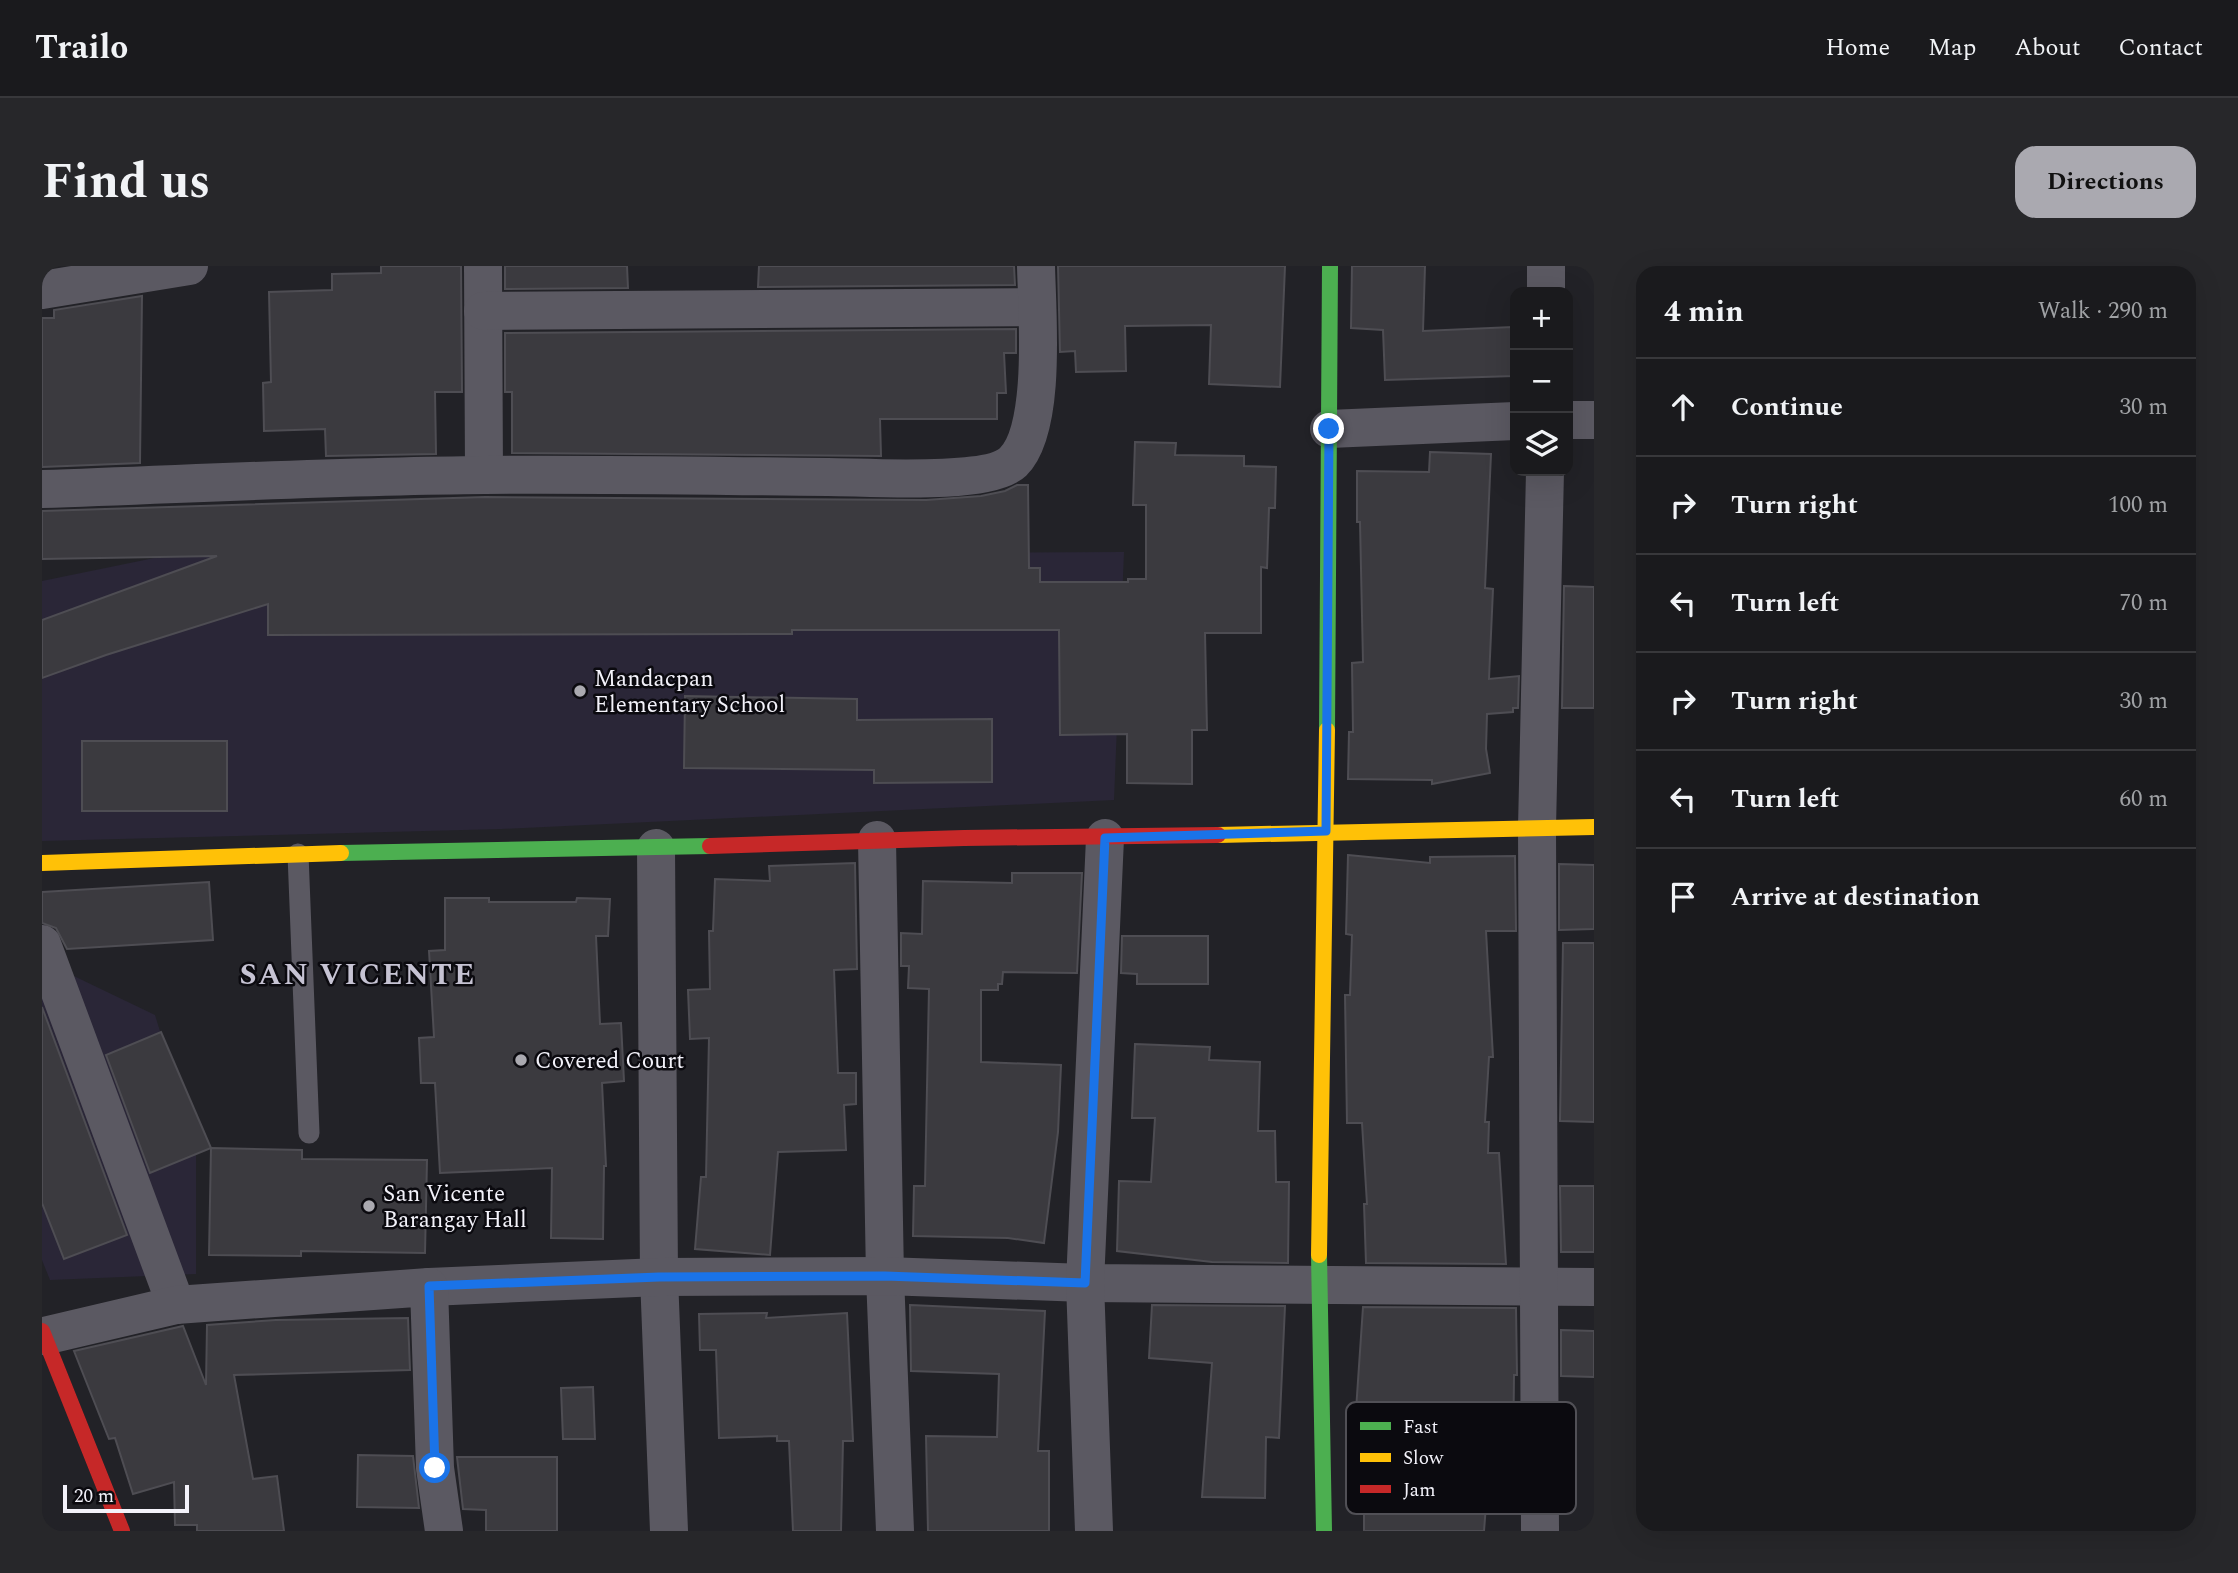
<!DOCTYPE html>
<html lang="en">
<head>
<meta charset="utf-8">
<style>
  :root { --surface:#1a1a1d; --page:#27272a; --text:#f1f3f6; --muted:#9fa1a4; --line:#38383b; --accent:#aaa9b0 }
  body { margin:0; font-family:Spectral,serif; background:var(--page); color:var(--text) }
  .controls { position:absolute; right:21px; top:21px; display:grid; overflow:hidden; border-radius:14px; box-shadow:0 7px 28px #0002 }
  .controls button { width:63px; height:63px; display:grid; place-items:center; padding:0; border:0; border-bottom:2px solid var(--line); background:var(--surface); color:var(--text); font:35px sans-serif }
  .scale { position:absolute; left:21px; bottom:18px; width:126px; box-sizing:border-box; padding-left:7px; border:4px solid #f3f2fa; border-top:0; font-size:19px; line-height:24px; white-space:nowrap; color:#f3f2fa; -webkit-text-stroke:5px #0b0a0f; paint-order:stroke }
  .stop { position:absolute; width:21px; height:21px; margin:-16px; border:5px solid #1a73e8; border-radius:50%; background:#fff }
  .stop.end { background:#1a73e8; border-color:#fff; box-shadow:0 2px 7px #0008 }
  .list { margin:0; padding:0; list-style:none }
  h2 { display:flex; justify-content:space-between; align-items:center; height:91px; margin:0; padding:0 28px; font-size:30px }
  h2 small { font-size:23px; font-weight:400; color:var(--muted) }
  .list li { display:grid; grid-template-columns:46px 1fr auto; gap:21px; align-items:center; box-sizing:border-box; height:98px; padding:0 28px; border-top:2px solid var(--line) }
  .list b { display:block; font-size:26px; white-space:nowrap }
  .list em { font-size:23px; font-style:normal; color:var(--muted) }
  .icon { flex:none; width:38px; height:38px; fill:none; stroke:currentColor; stroke-width:2; stroke-linecap:round; stroke-linejoin:round }
  .map { position:relative; flex:none; width:1552px; height:1265px; overflow:hidden; border-radius:21px }
  header { display:flex; align-items:center; gap:42px; box-sizing:border-box; height:98px; padding:0 35px; background:var(--surface); border-bottom:2px solid var(--line) }
  header strong { font-size:33px }
  nav { display:flex; gap:38px; margin-inline-start:auto; font-size:24px }
  .intro { display:flex; align-items:center; justify-content:space-between; box-sizing:border-box; height:168px; padding:0 42px }
  h1 { margin:0; font-size:49px }
  .button { padding:18px 32px; border-radius:21px; background:var(--accent); color:#111; font-size:24px; font-weight:700 }
  main { display:flex; gap:42px; padding:0 42px }
  aside { flex:1; background:var(--surface); border-radius:21px; box-shadow:0 7px 28px #0002 }
  .map>svg:first-child { display:block }
  .built { fill:#2a2637 }
  .building { fill:#3b3a3f; stroke:#4e4d53; stroke-width:2 }
  .lines { fill:none; stroke-linecap:round; stroke-linejoin:round }
  .lane { stroke:#5b5962; stroke-width:21 }
  .street { stroke:#5b5962; stroke-width:38 }
  .fast { stroke:#4caf50; stroke-width:16 }
  .slow { stroke:#ffc107; stroke-width:16 }
  .jam { stroke:#c62828; stroke-width:16 }
  .route { stroke:#1a73e8; stroke-width:9 }
  .poi-dot { fill:#aaa9b0; stroke:#0b0a0f; stroke-width:2.5 }
  .labels { text-anchor:middle; stroke-width:5; stroke-linejoin:round; paint-order:stroke }
  .poi-label { font-size:23px; fill:#f3f2fa; stroke:#0b0a0f; text-anchor:start }
  .district-label { font-size:30px; font-weight:bold; letter-spacing:2px; fill:#c6c3d3; stroke:#0b0a0f }
  .key { fill:#0b0a0f; stroke:#515056; stroke-width:2 }
  .key-label { font-size:19px; fill:#f3f2fa }
</style>
</head>
<body>
<header>
<strong>Trailo</strong>
<nav><a>Home</a><a>Map</a><a>About</a><a>Contact</a></nav>
</header>
<div class="intro"><h1>Find us</h1><a class="button">Directions</a></div>
<main>
<div class="map">
<svg width="1552" height="1265" viewBox="0 0 1552 1265">
  <rect width="100%" height="100%" fill="#222227"/>
  <g class="built">
    <path d="M1082,286L1072,534L459,563L0,575V315L122,290Z"/>
    <path d="M0,669L11,700L113,749L154,882V1008L8,1014L0,994Z"/>
  </g>
  <g class="building">
    <path d="M339,0H419L420,126H393L394,188L284,190L283,163L222,165L221,117L229,116L227,26L290,24V8L339,7Z"/>
    <path d="M463,0H585L586,22L463,23Z"/>
    <path d="M717,0H972L973,19L716,21Z"/>
    <path d="M1016,0H1243L1238,121L1167,118L1169,59L1083,60L1084,105L1034,106L1033,85L1018,86Z"/>
    <path d="M1310,0H1383L1381,65L1470,61L1472,110L1343,114L1341,64L1309,62Z"/>
    <path d="M100,30L98,197L0,201V52H12V44Z"/>
    <path d="M974,63V87H962L964,127H955V153H838L839,190L470,187V126H463V67Z"/>
    <path d="M1093,176L1134,177L1133,189L1202,190V200L1234,201L1233,242H1227L1225,302L1219,301V367H1163L1165,464H1150V518L1085,517V468L1018,469L1017,364H750V368L226,369V338L64,389L0,412V354L175,290L0,293V245L443,231L884,234L939,230L963,225L975,219H986L987,302H998V316H1086V313H1104V239H1091Z"/>
    <path d="M1388,186L1449,188L1443,322L1451,323L1447,413L1477,410L1476,442H1471V446L1445,448L1444,483L1448,507L1390,518V514L1306,513L1307,466H1311L1310,397L1321,396L1318,256H1315V205L1387,206Z"/>
    <path d="M1522,320L1552,321V442H1520Z"/>
    <path d="M643,430L815,433V454L950,453V516L832,517V504L642,502Z"/>
    <rect x="40" y="475" width="145" height="70"/>
    <path d="M1306,589L1388,597V591L1473,590L1474,665H1444L1451,791H1447L1443,856H1447L1446,887H1457L1464,998L1324,997L1322,938H1325L1320,857H1305L1303,729H1308L1310,669L1304,668Z"/>
    <path d="M813,597L815,703L792,704L796,807H814V838L802,839L804,884L736,886L728,989L653,983L659,911H664L667,772L648,773L646,724L668,723L667,665H671L673,613L728,615L727,600Z"/>
    <path d="M1517,598L1552,599V663L1517,664Z"/>
    <path d="M970,607H1040L1035,707L961,706L960,718H956V724H939V796L1019,799L1016,866L1002,977L966,972L871,970L872,920H883L887,723L866,722L867,700H859V667L880,668L881,615L970,617Z"/>
    <path d="M167,616L171,674L25,683L14,662L0,657V626Z"/>
    <path d="M403,632H447V636H534L535,632L568,633L566,670H554L558,758L579,757L582,815L560,817L564,900H562L561,973L509,972L510,902L398,907L393,817H379L377,772L392,771L387,685L403,684Z"/>
    <path d="M1080,670H1166V718H1095V708L1079,707Z"/>
    <path d="M1521,677H1552V856L1518,855Z"/>
    <path d="M0,741L85,969L22,993L0,937Z"/>
    <path d="M119,766L169,882L108,907L64,789Z"/>
    <path d="M1093,778L1168,781L1167,794L1218,796L1216,865H1233L1234,916H1247L1246,997L1170,996L1075,985L1077,915L1109,916L1113,852H1090Z"/>
    <path d="M169,882L260,884V893L385,894L383,987L259,985V990L167,989Z"/>
    <path d="M1518,920H1552V986H1519Z"/>
    <path d="M868,1039L1003,1045L996,1185H1007V1265H886L884,1170L955,1171L957,1108L869,1105Z"/>
    <path d="M1110,1039L1243,1040L1237,1172L1224,1171L1223,1232L1160,1231L1170,1097L1107,1092Z"/>
    <path d="M1321,1041L1474,1042L1475,1109H1472L1471,1196L1467,1241L1444,1239L1442,1265H1322V1234L1308,1233Z"/>
    <path d="M725,1047L724,1052L805,1047L811,1175H801L799,1265H751L747,1175H735V1170L677,1172L674,1084H658L657,1048Z"/>
    <path d="M366,1052L368,1104L192,1109L211,1213L235,1210L242,1265H155V1259H133L132,1216L91,1228L73,1172L67,1173L32,1085L141,1060L164,1119L165,1059L234,1054Z"/>
    <path d="M1519,1064L1552,1065V1111L1519,1110Z"/>
    <path d="M551,1121L553,1173H521L519,1122Z"/>
    <path d="M316,1189L371,1190L377,1242L315,1241Z"/>
    <path d="M415,1191H515V1265H444V1244L421,1243Z"/>
  </g>
  <g class="lines">
    <path class="lane" d="M256,588L267,867"/>
    <g class="street">
      <path d="M441,0L442,209"/>
      <path d="M1504,0V26"/>
      <path d="M0,24L147,0"/>
      <path d="M441,45L995,41"/>
      <path d="M1526,154H1552"/>
      <path d="M1287,163L1473,155"/>
      <path d="M0,223C148,218 295,210 443,209C557,208 672,210 786,211C824,211 946,220 971,196C1005,163 995,46 994,0"/>
      <path d="M835,574L843,1010L853,1265"/>
      <path d="M614,582L617,1011L627,1265"/>
      <path d="M0,678L134,1039"/>
      <path d="M387,1021L617,1011L843,1010L1043,1017L1552,1021"/>
      <path d="M2,1070L134,1039L387,1021L393,1202L402,1265"/>
      <path d="M1052,1265L1043,1017L1063,572"/>
      <path d="M1498,1265L1495,562L1503,205"/>
    </g>
    <g class="fast">
      <path d="M1285,464L1288,0"/>
      <path d="M299,587L668,580"/>
      <path d="M1277,989L1282,1265"/>
    </g>
    <g class="slow">
      <path d="M1176,569L1552,561"/>
      <path d="M0,597L299,587"/>
      <path d="M1277,989L1285,464"/>
    </g>
    <g class="jam">
      <path d="M668,580L922,572L1176,569"/>
      <path d="M0,1065L80,1265"/>
    </g>
  </g>
  <g class="lines">
    <path class="route" d="M393,1202L387,1020L617,1011L843,1010L1043,1017L1063,572L1284,565L1287,163"/>
  </g>
  <g class="poi-dot">
    <circle cx="538" cy="425" r="7"/>
    <circle cx="479" cy="794" r="7"/>
    <circle cx="327" cy="940" r="7"/>
  </g>
  <g class="labels">
    <g class="poi-label">
      <text x="552" y="420">Mandacpan<tspan x="552" dy="26">Elementary School</tspan></text>
      <text x="493" y="802">Covered Court</text>
      <text x="341" y="935">San Vicente<tspan x="341" dy="26">Barangay Hall</tspan></text>
    </g>
    <g class="district-label">
      <text x="316" y="718">SAN VICENTE</text>
    </g>
  </g>
  <rect x="1304" y="1136" width="230" height="112" rx="10" class="key"/>
  <rect x="1318" y="1156" width="31" height="8" fill="#4caf50"/>
  <rect x="1318" y="1187" width="31" height="9" fill="#ffc107"/>
  <rect x="1318" y="1219" width="31" height="8" fill="#c62828"/>
  <g class="key-label">
    <text x="1361" y="1167">Fast</text>
    <text x="1361" y="1198">Slow</text>
    <text x="1361" y="1230">Jam</text>
  </g>
</svg>
<div class="controls">
<button>+</button>
<button>−</button>
<button><svg class="icon" aria-label="layers" viewBox="0 0 24 24"><path d="M12 4l9 5-9 5-9-5zM3 14l9 5 9-5"/></svg></button>
</div>
<div class="scale">20 m</div>
<div class="stop" style="left:393px;top:1202px"></div>
<div class="stop end" style="left:1287px;top:163px"></div>
</div>
<aside>
<h2>4 min<small>Walk · 290 m</small></h2>
<ul class="list">
<li><svg class="icon" aria-label="ahead" viewBox="0 0 24 24"><path d="M12 20V5M6 11l6-6 6 6"/></svg><div><b>Continue</b></div><em>30 m</em></li>
<li><svg class="icon" aria-label="right" viewBox="0 0 24 24"><path d="M7 20v-9h11M14 6l5 5-5 5"/></svg><div><b>Turn right</b></div><em>100 m</em></li>
<li><svg class="icon" aria-label="left" viewBox="0 0 24 24"><path d="M17 20v-9H6M10 6l-5 5 5 5"/></svg><div><b>Turn left</b></div><em>70 m</em></li>
<li><svg class="icon" aria-label="right" viewBox="0 0 24 24"><path d="M7 20v-9h11M14 6l5 5-5 5"/></svg><div><b>Turn right</b></div><em>30 m</em></li>
<li><svg class="icon" aria-label="left" viewBox="0 0 24 24"><path d="M17 20v-9H6M10 6l-5 5 5 5"/></svg><div><b>Turn left</b></div><em>60 m</em></li>
<li><svg class="icon" aria-label="arrive" viewBox="0 0 24 24"><path d="M6 21V4h12l-3 4 3 4H6"/></svg><div><b>Arrive at destination</b></div></li>
</ul>
</aside>
</main>
</body>
</html>
